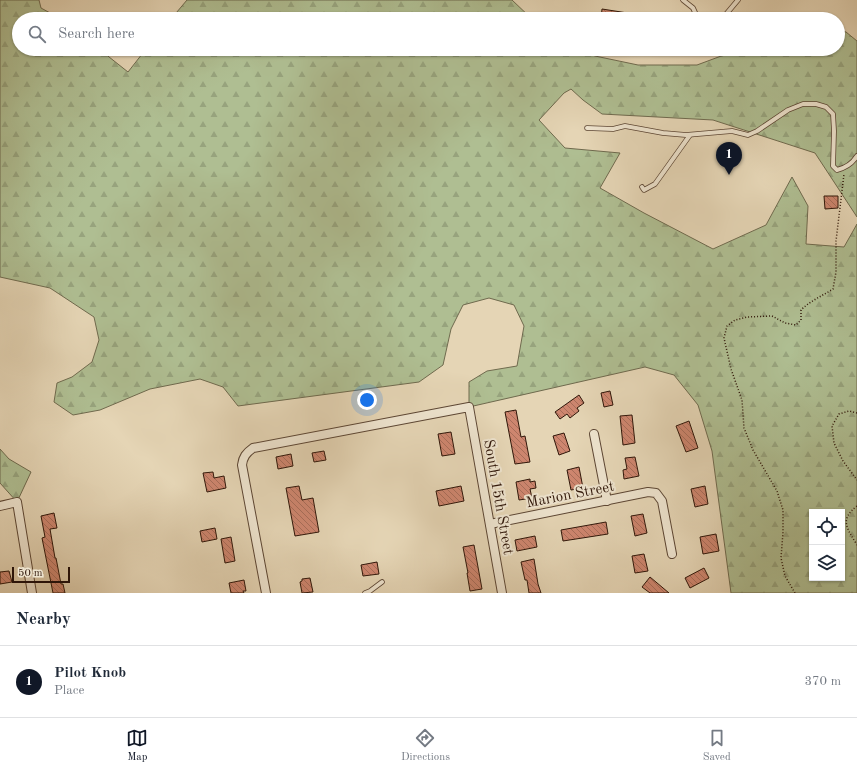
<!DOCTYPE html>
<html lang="en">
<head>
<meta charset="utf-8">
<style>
  :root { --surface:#fff; --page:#f2f2f3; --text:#1f2937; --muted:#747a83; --line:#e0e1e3; --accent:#111827 }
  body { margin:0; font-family:"Old Standard TT",serif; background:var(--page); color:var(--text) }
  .controls { position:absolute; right:12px; bottom:12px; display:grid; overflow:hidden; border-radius:0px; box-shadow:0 1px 3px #0004 }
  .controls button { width:36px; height:36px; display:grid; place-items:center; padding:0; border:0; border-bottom:1px solid var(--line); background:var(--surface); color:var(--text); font:20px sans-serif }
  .scale { position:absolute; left:12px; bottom:10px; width:58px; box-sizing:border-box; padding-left:4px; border:2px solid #2f1609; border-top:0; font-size:11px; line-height:14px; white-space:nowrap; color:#2f1609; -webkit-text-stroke:3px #eee4cf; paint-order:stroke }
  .you { position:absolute; left:367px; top:400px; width:14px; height:14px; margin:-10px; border:3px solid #fff; border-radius:50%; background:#1a73e8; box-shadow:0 0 0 6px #1a73e833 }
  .badge { display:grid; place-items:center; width:26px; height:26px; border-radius:50%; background:var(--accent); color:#fff; font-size:13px; font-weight:700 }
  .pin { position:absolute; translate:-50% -33px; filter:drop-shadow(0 1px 2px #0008) }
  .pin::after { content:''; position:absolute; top:21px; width:14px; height:12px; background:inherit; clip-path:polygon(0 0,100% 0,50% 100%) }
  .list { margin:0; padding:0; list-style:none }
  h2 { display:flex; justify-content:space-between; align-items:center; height:52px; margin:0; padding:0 16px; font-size:17px }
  h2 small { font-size:13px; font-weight:400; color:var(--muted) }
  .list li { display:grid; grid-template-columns:26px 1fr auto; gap:12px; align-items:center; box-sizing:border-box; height:72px; padding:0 16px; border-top:1px solid var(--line) }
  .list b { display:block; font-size:15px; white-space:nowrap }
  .list p { margin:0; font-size:13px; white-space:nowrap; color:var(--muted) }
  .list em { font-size:13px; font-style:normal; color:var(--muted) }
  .icon { flex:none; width:22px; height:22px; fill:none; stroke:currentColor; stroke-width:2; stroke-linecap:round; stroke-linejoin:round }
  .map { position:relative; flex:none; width:857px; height:593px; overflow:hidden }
  .search { position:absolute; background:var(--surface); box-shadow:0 1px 3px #0004; left:12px; right:12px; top:12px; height:44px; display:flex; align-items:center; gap:10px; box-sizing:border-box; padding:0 14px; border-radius:22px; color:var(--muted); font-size:15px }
  .sheet { height:124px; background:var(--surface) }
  nav { display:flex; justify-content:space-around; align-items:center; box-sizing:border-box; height:56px; border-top:1px solid var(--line); background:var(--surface); font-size:11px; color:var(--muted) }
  nav a { display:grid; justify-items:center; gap:2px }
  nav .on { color:var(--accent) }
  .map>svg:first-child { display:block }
  .forest { fill:url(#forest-firs); stroke:#6f6a4e; fill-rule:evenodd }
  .building { fill:url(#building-back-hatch); stroke:#2f1609 }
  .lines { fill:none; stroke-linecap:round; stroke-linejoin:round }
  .service-casing { stroke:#5c4634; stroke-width:5.5 }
  .minor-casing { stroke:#5c4634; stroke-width:10 }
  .path { stroke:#2f1609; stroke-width:1.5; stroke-dasharray:1 2; stroke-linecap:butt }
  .service { stroke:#eee4cf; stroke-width:4 }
  .minor { stroke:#eee4cf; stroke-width:8 }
  .labels { text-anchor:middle; stroke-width:4; stroke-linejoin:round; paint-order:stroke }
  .street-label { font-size:15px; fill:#2f1609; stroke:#eee4cf }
</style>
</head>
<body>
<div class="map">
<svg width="857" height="593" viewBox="0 0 857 593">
  <defs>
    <pattern id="forest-firs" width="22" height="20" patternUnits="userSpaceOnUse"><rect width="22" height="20" fill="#afbe92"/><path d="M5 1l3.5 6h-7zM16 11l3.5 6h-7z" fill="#97a37d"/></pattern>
    <pattern id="building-back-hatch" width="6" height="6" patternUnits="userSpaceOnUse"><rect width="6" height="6" fill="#ce866f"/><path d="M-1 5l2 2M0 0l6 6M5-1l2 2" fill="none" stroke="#a86d59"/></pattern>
  </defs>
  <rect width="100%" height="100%" fill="#e5d5b5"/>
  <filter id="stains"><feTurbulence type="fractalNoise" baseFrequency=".005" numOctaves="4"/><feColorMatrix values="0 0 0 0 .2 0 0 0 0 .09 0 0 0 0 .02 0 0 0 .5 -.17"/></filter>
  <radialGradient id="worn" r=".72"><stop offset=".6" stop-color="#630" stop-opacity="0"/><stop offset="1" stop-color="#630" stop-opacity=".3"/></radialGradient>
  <g class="forest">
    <path d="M0,0H39L41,8L61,19H19V49H99L128,72L146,49H579L595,56L638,65H697L740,49H838V30L846,32L857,41V217L815,153L713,120L602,114L583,100L571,89L564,93L539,120L565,148L620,153L600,188L644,213L713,249L766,225L792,177L808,206L806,244L844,247L857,224V593H731L712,451L698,405L674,375L645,367L469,407V382L487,371L517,366L524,326L514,305L489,298L463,305L451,329L443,365L419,382L238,406L223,387L200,379L150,389L100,410L73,415L54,402L57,383L72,377L92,362L99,340L94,317L50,288L0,277ZM812,512H842V578H812Z"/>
    <path d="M187,0H512L532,19H171Z"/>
    <path d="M0,449L9,459L31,472L17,502L0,483Z"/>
  </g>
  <g class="building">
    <path d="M602,9L634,14L633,19H601Z"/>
    <path d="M824,196H838V208L825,209Z"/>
    <path d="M610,391L613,405L604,407L601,393Z"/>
    <path d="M579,395L584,403L577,408L579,411L570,418L567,414L560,419L555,412Z"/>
    <path d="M516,410L521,437L525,436L530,462L515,464L505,412Z"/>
    <path d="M632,415L635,443L623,445L620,416Z"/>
    <path d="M689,421L698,448L686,452L676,426Z"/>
    <path d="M451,432L455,454L442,456L438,434Z"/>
    <path d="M564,433L570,451L559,455L553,436Z"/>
    <path d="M324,451L326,460L314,462L312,453Z"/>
    <path d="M291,454L293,466L278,469L276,457Z"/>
    <path d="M635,457L639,476L624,479L623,470L627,469L625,458Z"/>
    <path d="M579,467L583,488L571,490L567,470Z"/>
    <path d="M213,472L214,478L224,476L226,488L207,492L203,473Z"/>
    <path d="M530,479V482L535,481L536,488L530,489L532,498L519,500L516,482Z"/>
    <path d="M299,486L302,500L313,498L319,532L295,536L286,488Z"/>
    <path d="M461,486L464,501L439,506L436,491Z"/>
    <path d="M705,486L708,504L695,507L691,489Z"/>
    <path d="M54,513L57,528L50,529L55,558H56L61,584H63L65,593H53L42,538L45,537L41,516Z"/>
    <path d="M643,514L647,533L635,536L631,516Z"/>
    <path d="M606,522L608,534L563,541L561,530Z"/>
    <path d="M215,528L217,539L202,542L200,531Z"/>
    <path d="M716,534L719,551L703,554L700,537Z"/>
    <path d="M535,536L537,547L517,551L515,540Z"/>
    <path d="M231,537L235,561L225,563L221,539Z"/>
    <path d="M474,545L482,589L470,591L467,573H468L463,547Z"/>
    <path d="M644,554L648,571L635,573L632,556Z"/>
    <path d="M534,559L538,584L541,593H529L527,580H525L521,562Z"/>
    <path d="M377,562L379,574L363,576L361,565Z"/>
    <path d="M704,568L709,578L690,588L685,578Z"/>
    <path d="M9,571L12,582L0,584V572Z"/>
    <path d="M650,577L669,593H650L642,587Z"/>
    <path d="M310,578L313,592L302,593L300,582L302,581V579Z"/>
    <path d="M244,580L246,591H243L244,593H231L229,583Z"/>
  </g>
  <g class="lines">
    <g class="service-casing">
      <g id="service">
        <path d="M683,0L693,8L698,19"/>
        <path d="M722,19L738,0"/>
        <path d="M587,128L613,129L625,126L663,133L686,135L732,131L748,135L757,131L788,110L803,104H816L826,107L833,114L834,131L833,166L837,170C845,168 852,164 857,156"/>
        <path d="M642,187L644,190L655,184L690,135"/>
        <path d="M365,593L370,591L382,582"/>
      </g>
    </g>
    <g class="minor-casing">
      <g id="minor">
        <path d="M594,434L607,501"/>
        <path d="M0,506L17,502L32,593"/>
        <path d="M490,524L648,492L656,493L662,501L672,554"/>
        <path d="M266,593L242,465C243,457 246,453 253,448L469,407L502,593"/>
      </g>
    </g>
    <g class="path">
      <path d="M857,413L849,411L839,414L832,426L834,443L843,461L857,480"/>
      <path d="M857,506C839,520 847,528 857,545"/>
      <path d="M795,593L785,576L781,558L783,532V510L777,491L753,450L744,428L742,400L731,369L724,338L727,326L735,320L747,317L772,316L785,323L796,325L801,320V310C810,301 822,296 833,289L836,272V241L844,174"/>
    </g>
    <use href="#service" class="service"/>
    <use href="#minor" class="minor"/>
  </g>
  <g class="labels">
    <g class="street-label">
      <text transform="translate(570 494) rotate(-11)" y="5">Marion Street</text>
      <text transform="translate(499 497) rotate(80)" y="5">South 15th Street</text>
    </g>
  </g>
  <rect width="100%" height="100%" filter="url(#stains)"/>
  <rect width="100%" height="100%" fill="url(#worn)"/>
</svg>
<div class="controls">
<button><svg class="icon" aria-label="locate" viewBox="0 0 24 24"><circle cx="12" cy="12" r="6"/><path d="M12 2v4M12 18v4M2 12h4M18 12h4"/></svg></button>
<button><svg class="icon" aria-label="layers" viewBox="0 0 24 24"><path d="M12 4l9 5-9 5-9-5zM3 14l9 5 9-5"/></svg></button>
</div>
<div class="scale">50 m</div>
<div class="you"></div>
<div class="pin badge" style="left:729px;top:175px">1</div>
<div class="search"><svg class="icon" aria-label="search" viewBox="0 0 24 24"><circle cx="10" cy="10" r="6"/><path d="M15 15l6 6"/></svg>Search here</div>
</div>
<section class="sheet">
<h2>Nearby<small></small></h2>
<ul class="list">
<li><span class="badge">1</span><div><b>Pilot Knob</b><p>Place</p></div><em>370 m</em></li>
</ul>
</section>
<nav>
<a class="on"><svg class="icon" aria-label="map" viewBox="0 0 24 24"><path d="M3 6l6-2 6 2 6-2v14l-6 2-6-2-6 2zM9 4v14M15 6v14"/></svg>Map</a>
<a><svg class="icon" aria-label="directions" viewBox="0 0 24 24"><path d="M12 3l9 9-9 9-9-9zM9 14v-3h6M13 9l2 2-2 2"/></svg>Directions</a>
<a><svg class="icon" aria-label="saved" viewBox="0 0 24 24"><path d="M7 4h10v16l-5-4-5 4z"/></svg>Saved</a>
</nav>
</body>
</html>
